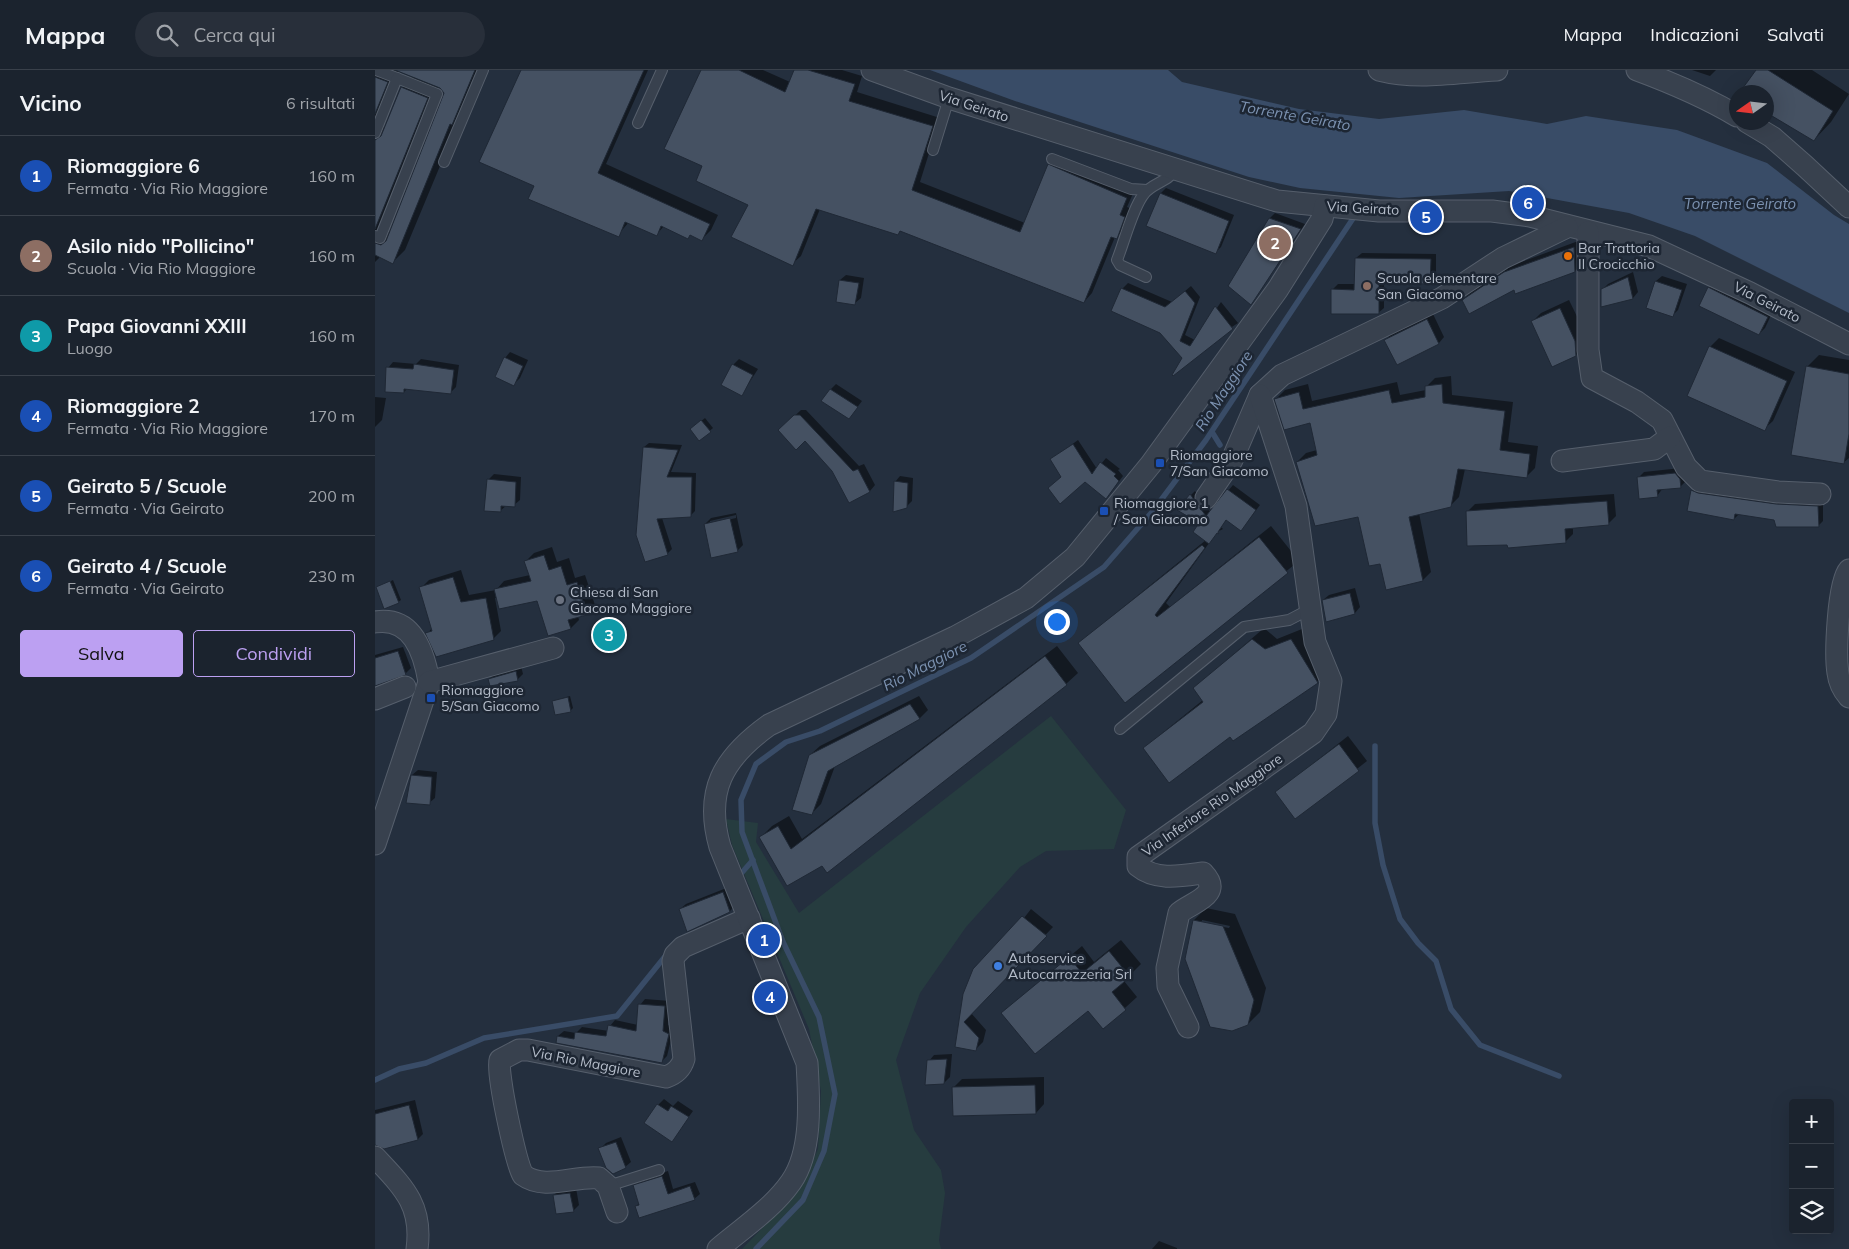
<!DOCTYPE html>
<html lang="it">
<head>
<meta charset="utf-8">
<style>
  :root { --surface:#1b232e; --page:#282f3a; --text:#f1f3f6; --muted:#a0a4aa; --line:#39404a; --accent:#bca0f2 }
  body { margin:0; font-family:Mulish,sans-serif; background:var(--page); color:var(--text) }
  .controls { position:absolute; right:15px; bottom:15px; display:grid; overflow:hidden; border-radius:5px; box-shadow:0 5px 20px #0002 }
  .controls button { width:45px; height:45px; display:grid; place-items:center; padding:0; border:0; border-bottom:1px solid var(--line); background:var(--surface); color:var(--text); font:25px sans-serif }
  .compass { position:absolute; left:1354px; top:15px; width:45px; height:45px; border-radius:50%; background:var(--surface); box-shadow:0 5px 20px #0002; rotate:256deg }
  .you { position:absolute; left:681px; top:551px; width:18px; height:18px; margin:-12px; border:4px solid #fff; border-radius:50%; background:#1a73e8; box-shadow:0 0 0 8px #1a73e833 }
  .badge { display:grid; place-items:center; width:32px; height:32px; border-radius:50%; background:var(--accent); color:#fff; font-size:16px; font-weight:700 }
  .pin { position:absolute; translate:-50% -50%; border:2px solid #fff; box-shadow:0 1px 5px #0006 }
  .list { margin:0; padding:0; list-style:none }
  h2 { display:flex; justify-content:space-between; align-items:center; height:65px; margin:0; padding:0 20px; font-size:21px }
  h2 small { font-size:16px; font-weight:400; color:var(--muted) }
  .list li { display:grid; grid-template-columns:32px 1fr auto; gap:15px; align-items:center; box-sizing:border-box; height:80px; padding:0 20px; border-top:1px solid var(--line) }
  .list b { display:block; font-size:19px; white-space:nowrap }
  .list p { margin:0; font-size:16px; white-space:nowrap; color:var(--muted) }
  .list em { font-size:16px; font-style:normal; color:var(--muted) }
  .actions { display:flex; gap:10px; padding:15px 20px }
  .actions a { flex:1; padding:11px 0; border:1px solid var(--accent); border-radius:5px; text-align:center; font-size:18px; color:var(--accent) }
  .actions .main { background:var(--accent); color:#111 }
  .icon { flex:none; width:28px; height:28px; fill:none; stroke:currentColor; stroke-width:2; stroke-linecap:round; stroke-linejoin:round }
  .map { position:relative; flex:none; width:1474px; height:1179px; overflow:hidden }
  header { display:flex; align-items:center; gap:30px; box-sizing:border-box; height:70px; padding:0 25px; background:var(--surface); border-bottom:1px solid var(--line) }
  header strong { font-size:24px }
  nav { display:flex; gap:28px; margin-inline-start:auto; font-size:18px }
  .search { width:350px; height:45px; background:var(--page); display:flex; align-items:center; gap:12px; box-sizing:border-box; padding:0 18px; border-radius:28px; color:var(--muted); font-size:19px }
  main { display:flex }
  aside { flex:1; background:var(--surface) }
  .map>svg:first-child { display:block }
  .green { fill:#263c3f }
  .water { fill:#394c67 }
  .shadow { fill:#0007; fill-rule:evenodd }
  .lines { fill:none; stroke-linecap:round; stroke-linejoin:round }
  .stream { stroke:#394c67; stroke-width:5.5 }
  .building { fill:#455162; stroke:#1f2835 }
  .service-casing { stroke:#565f6c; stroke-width:12 }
  .minor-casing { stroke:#565f6c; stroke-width:23 }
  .service { stroke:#38414e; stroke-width:10 }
  .minor { stroke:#38414e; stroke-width:21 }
  .food-dot { fill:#e8710a; stroke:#1d2633; stroke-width:2 }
  .education-dot { fill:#8d6e63; stroke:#1d2633; stroke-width:2 }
  .transit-dot { fill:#1a4fb4; stroke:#1d2633; stroke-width:2 }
  .worship-dot { fill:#6b7280; stroke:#1d2633; stroke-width:2 }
  .shop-dot { fill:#3f7fe0; stroke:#1d2633; stroke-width:2 }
  .labels { text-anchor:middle; stroke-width:5; stroke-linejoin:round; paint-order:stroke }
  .street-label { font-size:14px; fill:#b4bcc9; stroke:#1d2633 }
  .poi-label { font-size:14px; fill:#b4bcc9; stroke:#1d2633; text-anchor:start }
  .water-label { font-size:15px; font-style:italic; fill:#7c92b1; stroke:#1d2633 }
</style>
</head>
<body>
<header>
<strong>Mappa</strong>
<div class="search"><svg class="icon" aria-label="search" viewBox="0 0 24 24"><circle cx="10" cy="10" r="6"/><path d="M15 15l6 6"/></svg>Cerca qui</div>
<nav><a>Mappa</a><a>Indicazioni</a><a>Salvati</a></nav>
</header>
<main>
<aside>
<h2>Vicino<small>6 risultati</small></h2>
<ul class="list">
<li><span class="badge" style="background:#1a4fb4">1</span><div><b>Riomaggiore 6</b><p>Fermata · Via Rio Maggiore</p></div><em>160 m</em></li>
<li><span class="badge" style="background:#8d6e63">2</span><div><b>Asilo nido &quot;Pollicino&quot;</b><p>Scuola · Via Rio Maggiore</p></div><em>160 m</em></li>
<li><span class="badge" style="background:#0f9aa8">3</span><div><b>Papa Giovanni XXIII</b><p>Luogo</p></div><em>160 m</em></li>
<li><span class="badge" style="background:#1a4fb4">4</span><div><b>Riomaggiore 2</b><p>Fermata · Via Rio Maggiore</p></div><em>170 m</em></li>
<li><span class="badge" style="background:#1a4fb4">5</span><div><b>Geirato 5 / Scuole</b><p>Fermata · Via Geirato</p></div><em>200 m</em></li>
<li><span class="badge" style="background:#1a4fb4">6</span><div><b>Geirato 4 / Scuole</b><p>Fermata · Via Geirato</p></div><em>230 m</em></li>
</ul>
<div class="actions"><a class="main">Salva</a><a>Condividi</a></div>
</aside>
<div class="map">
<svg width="1474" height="1179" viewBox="0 0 1474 1179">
  <rect width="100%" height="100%" fill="#242f3e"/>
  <path class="green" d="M676,646L751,740L739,779L671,781L645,797L591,857L545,923L521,990L539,1060L566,1100L570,1123L564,1170L566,1179H367L424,1120L443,1079L446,1021L434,959L357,775L351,749L383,753L381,772L424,843Z"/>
  <path class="water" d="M555,0H793L807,12L924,39L1004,49L1089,40L1172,54L1211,46L1302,60L1392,93L1459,145L1474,154V243L1320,166L1254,143L1134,121L1024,128L925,118L874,107L640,31Z"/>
  <g class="shadow">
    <path d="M0,0H105L30,180L18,192L5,187L0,192ZM24,0L39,6L27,18L11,58H9L5,48ZM64,15L70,23L16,163L6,159L5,153L12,146Z"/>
    <path d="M147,0H273L231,94L343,145L336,160L327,169L289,156L282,164L254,152L243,165L160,116Z"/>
    <path d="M327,0H388L415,12L420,0H467L487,6L482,22L565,48L545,112L650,153L674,95L682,87L760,119L752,137L757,139L750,160L740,167L717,223L709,232L526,161L523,164L445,139L426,186L417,194L374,135L329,95Z"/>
    <path d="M1317,0H1341L1335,6Z"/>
    <path d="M1382,0H1437L1474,24L1456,52L1439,70L1392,41V22H1367Z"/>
    <path d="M791,118L859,145L846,177L840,183L786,123Z"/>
    <path d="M900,143L930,154L876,233L895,148Z"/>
    <path d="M1206,170L1208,193L1200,201L1088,230L1096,222L1138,195Z"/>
    <path d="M987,183L1061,184V207L1055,212L1009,211V238L1003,243L957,220L963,214H980L981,188Z"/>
    <path d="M1258,202L1263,222L1258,228L1227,220L1233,214Z"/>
    <path d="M471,205L489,208L486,228L480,233L465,210Z"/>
    <path d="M1287,206L1312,214L1303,240L1297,246L1272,238L1281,211Z"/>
    <path d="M1340,212L1398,241L1390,258L1384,264L1334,218Z"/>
    <path d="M753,213L797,232L816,216L825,227L810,265L820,270L846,232L863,253L809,288L747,219Z"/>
    <path d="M1194,230L1209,261V276L1201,285L1157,252L1166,243Z"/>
    <path d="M1058,244L1069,267L1064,273L1023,294L1011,270L1016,264Z"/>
    <path d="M1344,268L1420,302L1398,351L1389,359L1335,277Z"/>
    <path d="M135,282L153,290L145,308L139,314L130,288Z"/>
    <path d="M1444,285L1474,290V388L1468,393L1432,297Z"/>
    <path d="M46,289L84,295L81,317L75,323L33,318L29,322L13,298L18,292L41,294Z"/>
    <path d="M364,289L383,299L367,324L358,295Z"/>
    <path d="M1076,306L1077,325L1138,332L1133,372L1163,376L1160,398L1151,407L1090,399L1084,427L1075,436L1044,443L1056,502L1048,510L1006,493L984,445L922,392L931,383L942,380L936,352L902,328L910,320L933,314L937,331L1022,312L1025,325L1051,320V317L1060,308Z"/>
    <path d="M461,314L487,331L474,348L456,319Z"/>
    <path d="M0,327L11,328L7,350L0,357Z"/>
    <path d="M426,340H431L484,396L489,394L500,415L495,421L474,431L458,401L430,369L410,355Z"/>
    <path d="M330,348L338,358L324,370L319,357Z"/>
    <path d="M703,370L722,399L731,388L745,399L743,400L748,406L736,422L710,411L688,406L677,389Z"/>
    <path d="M274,373L307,375L296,402L321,403L320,441L315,446L287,448L297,479L292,484L262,465L269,377Z"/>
    <path d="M1306,398L1311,411L1305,417L1288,418L1282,426L1263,408L1269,402Z"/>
    <path d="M119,404L146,407L145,430L139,435H132L125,441L113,410Z"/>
    <path d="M525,406L538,408L537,431L531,437L520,412Z"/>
    <path d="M858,415L885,435L870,455L852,449L846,457L848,459L842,462L791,533L795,537L896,456L924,491L750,631L704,573L831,470L816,425L820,421L835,442Z"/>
    <path d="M1322,416L1448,432V451L1443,456L1364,444L1359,449L1317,421Z"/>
    <path d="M1239,424L1241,446L1233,454L1198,457V464L1190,472L1092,442L1100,434Z"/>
    <path d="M361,443L368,475L362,481L330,454L336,448ZM361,445V448L335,454V451Z"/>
    <path d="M177,477L182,492L194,488L200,508L210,505L220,535L211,543L203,546L204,550L196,558L163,529L123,528H120L126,561L118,569L52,564L57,558L46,518L54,510L86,500L94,525L121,520L129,511L155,505L151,491L159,483Z"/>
    <path d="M18,510L26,530L23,532L2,518Z"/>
    <path d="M980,518L985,537L980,543L948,530L954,525Z"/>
    <path d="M889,558L902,569L927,559L953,601L942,612L855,665L769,678L828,630L831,608Z"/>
    <path d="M682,576L703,603L691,614L447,794L386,767L397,756L414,746L427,769Z"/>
    <path d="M28,577L36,598L30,604L0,612V585Z"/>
    <path d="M146,596L148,604L142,610L115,609L120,603Z"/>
    <path d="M195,626L198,638L195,641L178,631Z"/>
    <path d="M544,626L553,640L545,648L460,696L446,734L437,743L435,685L445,676Z"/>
    <path d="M973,666L992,691L921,747L902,722Z"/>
    <path d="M43,700L62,702L60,728L54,733L37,705Z"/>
    <path d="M354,817L360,836L355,841L305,839L311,834Z"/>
    <path d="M831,838L860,844L891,918L885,942L873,954L812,889L819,850ZM827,850L855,856L854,858L827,853Z"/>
    <path d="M656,839L678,857L596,943L611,960L608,972L600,980L582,976L589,925Z"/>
    <path d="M746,870L766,894L749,911L762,927L728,958L713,939L628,943L707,876L719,892Z"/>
    <path d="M270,929L295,931L293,955L299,958L292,986L286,992L183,966L189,961L201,963L207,957L234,961L235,956L240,950L263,955L265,935Z"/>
    <path d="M577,984L575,1007L569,1013L554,991L559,985Z"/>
    <path d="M669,1007V1034L661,1043L579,1017L587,1009Z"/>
    <path d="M289,1029L298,1036L303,1031L318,1041L297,1070L283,1035Z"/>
    <path d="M40,1030L48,1064L43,1069L0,1070V1040Z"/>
    <path d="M246,1067L256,1092L250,1097L225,1079L231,1073Z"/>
    <path d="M293,1101L298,1119L320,1112L325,1124L319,1129L261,1136L265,1133L259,1116L265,1110Z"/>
    <path d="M201,1118L204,1135L198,1141L179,1125L185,1119Z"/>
    <path d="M784,1171L802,1178V1179H777Z"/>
  </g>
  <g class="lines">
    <g class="stream">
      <path d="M837,362L845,375"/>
      <path d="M1000,676V753L1008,795L1025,849L1043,873L1061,891L1076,939L1105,975L1184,1006"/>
      <path d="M363,807L378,790"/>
      <path d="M0,1010L24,999L51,993L109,968L242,946L292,884"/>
      <path d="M381,1179L428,1130L449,1081L460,1024L444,947L408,872L367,762L366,730L381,694L411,672L445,661L596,588L729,497L777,442L831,370L981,144"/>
    </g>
  </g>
  <g class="building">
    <path d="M20,0H100L77,55L75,54L18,194L0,185V173L6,175L11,171L69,23L65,18Z"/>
    <path d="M146,0H269L223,103L335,154L327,171L315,165L313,169L286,156L282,166L250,152L244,167L153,129L159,116L104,92Z"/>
    <path d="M326,0H364L410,22L419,0H433L480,14L474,31L558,56L537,120L645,162L673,94L752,128L745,145L750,147L742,169L736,167L709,233L525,161L523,165L441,139L418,196L356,167L373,135L321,111L327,96L289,79Z"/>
    <path d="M1381,0H1393L1458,41L1439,71L1392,43V22H1365Z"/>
    <path d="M0,7L13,12L0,44Z"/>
    <path d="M26,17L53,28L0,159V70L6,66Z"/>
    <path d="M785,123L854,151L841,184L771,156Z"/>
    <path d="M894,148L926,159L876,235L853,216Z"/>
    <path d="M1199,177L1200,202L1140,224L1139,220L1094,244L1087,230L1129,202Z"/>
    <path d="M980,188L1056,189L1055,214L1004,213V244H956V219L979,220Z"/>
    <path d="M1253,207L1258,229L1226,237V219Z"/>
    <path d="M464,210L484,213L480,235L461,232Z"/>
    <path d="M1280,211L1307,220L1298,247L1271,238Z"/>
    <path d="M1333,217L1393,247L1384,265L1324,236Z"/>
    <path d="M746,218L790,237L810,221L820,233L805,271L815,276L840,236L858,259L798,306L797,305L807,288L785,263L736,241Z"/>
    <path d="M1185,238L1200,271L1201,286L1177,297L1156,251Z"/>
    <path d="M1052,249L1064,274L1022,295L1009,270Z"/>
    <path d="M1334,276L1412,311L1390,361L1312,326Z"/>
    <path d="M129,287L148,296L139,316L120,307Z"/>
    <path d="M39,294L79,300L76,324L29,319V323L10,322L11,297L38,299Z"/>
    <path d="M357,294L378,305L367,326L346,315Z"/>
    <path d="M1431,296L1474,304V364L1469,394L1416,385Z"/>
    <path d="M1067,314L1068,333L1130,341L1125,380L1155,384L1152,408L1083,399L1076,437L1034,447L1048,511L1011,520L1005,494L994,496L983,447L940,456L921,392L942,385L935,353L909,360L899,329L924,322L928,339L1014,320L1017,333L1050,327V316Z"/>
    <path d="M455,319L483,337L474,349L446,331Z"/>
    <path d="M419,345H425L478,401L483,399L495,422L474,433L457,401L430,371L421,380L403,360Z"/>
    <path d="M326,350L336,362L324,371L315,359Z"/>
    <path d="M698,374L717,404L725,392L741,404L739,406L744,411L731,429L710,412L685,434L673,418L686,407L675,389Z"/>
    <path d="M268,377L303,380L292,407H317L316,447L282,449L293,485L270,492L261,465Z"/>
    <path d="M1300,403L1305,409L1306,418L1282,420L1283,427L1264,429L1262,407Z"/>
    <path d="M112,409L141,412L140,437L126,436V442L109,441Z"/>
    <path d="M519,411L533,413L532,438L518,442Z"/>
    <path d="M852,419L881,440L866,461L851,450L843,462L844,464L842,463L834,474L818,462L824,453L802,440L815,424L831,446Z"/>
    <path d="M1316,420L1323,423L1401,434L1443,436L1444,457H1401L1399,450L1360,444L1359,450L1312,441Z"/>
    <path d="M1232,431L1234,455L1190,459L1191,473L1133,478L1132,475L1092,476L1091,441Z"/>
    <path d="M355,448L363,482L336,488L329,454Z"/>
    <path d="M884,467L913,503L750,633L703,573L827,475L830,478L780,545L782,547Z"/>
    <path d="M169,485L174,500L186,496L192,515L202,512L212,545L193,550L196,559L173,566L162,531L124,539L119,519L156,511L149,491Z"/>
    <path d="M78,507L86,532L111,528L119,570L61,587L50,563L57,561L44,517Z"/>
    <path d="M15,511L24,533L9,539L1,517Z"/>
    <path d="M975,523L980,544L951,552L947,530Z"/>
    <path d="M877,569L890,579L916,569L943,613L858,671L855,667L794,713L768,678L828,632L818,618Z"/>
    <path d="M23,581L31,605L0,616V588Z"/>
    <path d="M670,586L692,615L452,803L447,796L412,816L384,767L403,756L416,779Z"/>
    <path d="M141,601L143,611L115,616L113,609Z"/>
    <path d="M193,627L196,642L180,645L177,631Z"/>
    <path d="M535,634L545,649L453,701L437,745L417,740L434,685Z"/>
    <path d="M964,674L984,701L920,749L900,722Z"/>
    <path d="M36,705L57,707L55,735L31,733Z"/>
    <path d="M348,822L355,842L312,862L304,839Z"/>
    <path d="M647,846L672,866L589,952L604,968L601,981L580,977L588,924L598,899Z"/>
    <path d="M818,850L848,856L879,930L873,955L857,961L835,957L810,889Z"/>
    <path d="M734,881L755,907L737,922L751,940L728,959L713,941L660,984L626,943L694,887L707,903Z"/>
    <path d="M263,934L290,936L288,961L294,964L287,993L181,973L182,966L199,969L200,962L231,966L233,955L261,961Z"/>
    <path d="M572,989L569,1014L550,1015L552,990Z"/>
    <path d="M660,1015L661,1044L578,1046L577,1017Z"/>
    <path d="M282,1034L293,1041L296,1036L314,1047L297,1072L269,1053Z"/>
    <path d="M34,1035L43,1070L9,1079L0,1075V1044Z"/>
    <path d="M241,1072L251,1098L238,1104L231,1098L223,1078Z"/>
    <path d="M287,1106L293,1124L315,1116L320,1130L264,1148L260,1136L264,1135L258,1115Z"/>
    <path d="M195,1123L199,1142L181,1144L178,1125Z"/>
  </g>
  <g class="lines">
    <g class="service-casing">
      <g id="service">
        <path d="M1,0L22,8"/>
        <path d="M263,53L287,0"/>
        <path d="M0,63L22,8L62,24L5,168L0,166"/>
        <path d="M558,80L574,28"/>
        <path d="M677,89L756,119L772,120"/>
        <path d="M69,92L108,0"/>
        <path d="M771,207L745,195L742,190C749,173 758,137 769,124C777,113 793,112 800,100"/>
        <path d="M745,659L869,557L914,550L935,539"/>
        <path d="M233,1116L284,1100"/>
      </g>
    </g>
    <g class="minor-casing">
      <g id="minor">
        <path d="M497,0L574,28L902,131L1004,141H1117L1155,146L1274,176L1375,223L1474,274"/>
        <path d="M1004,0C1043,10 1082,2 1122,0"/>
        <path d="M1262,0C1297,13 1330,27 1362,46"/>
        <path d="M1372,52L1397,67L1430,96L1474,137"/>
        <path d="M1213,162V280L1217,308L1262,332L1287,350L1311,397L1325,411L1403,422L1445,424"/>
        <path d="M1187,391L1279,379L1295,367"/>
        <path d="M831,428L857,390L885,325L907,305L1067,228L1128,188L1192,157"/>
        <path d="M1474,500C1463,512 1460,585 1463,603C1464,612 1468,620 1474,627"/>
        <path d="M0,552C37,546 49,582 54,612L0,774"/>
        <path d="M54,612L178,578"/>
        <path d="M0,629L30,617"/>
        <path d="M813,957L793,916L792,898L804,843C817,832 849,825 828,803C806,806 781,811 763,796V787L938,663L951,644L956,611L940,572L921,436L885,325"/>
        <path d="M0,1087C28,1117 48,1135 42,1179"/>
        <path d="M242,1142L233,1116L224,1108C200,1105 170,1121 148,1105C141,1093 121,1002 125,990L144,980H153L291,1007C300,1004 306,999 309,989L298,891L300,885L308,877L374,848"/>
        <path d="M343,1179C368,1158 398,1138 416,1112C438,1081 434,1028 432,993L345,777C329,721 348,688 394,655L580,567L651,528L700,487L776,394L903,219L947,149L950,136"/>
      </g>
    </g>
    <use href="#service" class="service"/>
    <use href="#minor" class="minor"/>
  </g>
  <circle class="food-dot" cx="1193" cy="186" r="5"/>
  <circle class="education-dot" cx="992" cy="216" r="5"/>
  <g class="transit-dot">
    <rect x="780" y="388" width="10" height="10" rx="2.5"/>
    <rect x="724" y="436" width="10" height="10" rx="2.5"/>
    <rect x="51" y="623" width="10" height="10" rx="2.5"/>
  </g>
  <circle class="worship-dot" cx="185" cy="530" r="5"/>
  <circle class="shop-dot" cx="623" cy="896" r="5"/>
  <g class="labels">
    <g class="street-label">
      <text transform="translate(599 36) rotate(18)" y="5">Via Geirato</text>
      <text transform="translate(988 138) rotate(3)" y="5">Via Geirato</text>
      <text transform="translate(1392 232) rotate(27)" y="5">Via Geirato</text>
      <text transform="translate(837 735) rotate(-35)" y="5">Via Inferiore Rio Maggiore</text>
      <text transform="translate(211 992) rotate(11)" y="5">Via Rio Maggiore</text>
    </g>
    <g class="poi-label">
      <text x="1203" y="183">Bar Trattoria<tspan x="1203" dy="16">Il Crocicchio</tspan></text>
      <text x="1002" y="213">Scuola elementare<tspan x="1002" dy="16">San Giacomo</tspan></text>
      <text x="795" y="390">Riomaggiore<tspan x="795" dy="16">7/San Giacomo</tspan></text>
      <text x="739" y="438">Riomaggiore 1<tspan x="739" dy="16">/ San Giacomo</tspan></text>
      <text x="195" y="527">Chiesa di San<tspan x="195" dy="16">Giacomo Maggiore</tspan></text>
      <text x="66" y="625">Riomaggiore<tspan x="66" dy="16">5/San Giacomo</tspan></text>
      <text x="633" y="893">Autoservice<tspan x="633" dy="16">Autocarrozzeria Srl</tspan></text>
    </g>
    <g class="water-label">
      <text transform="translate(920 46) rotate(10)" y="5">Torrente Geirato</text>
      <text x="1365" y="139">Torrente Geirato</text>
      <text transform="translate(849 321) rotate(-57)" y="5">Rio Maggiore</text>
      <text transform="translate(550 596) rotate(-27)" y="5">Rio Maggiore</text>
    </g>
  </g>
</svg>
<div class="controls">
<button>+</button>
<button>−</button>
<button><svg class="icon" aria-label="layers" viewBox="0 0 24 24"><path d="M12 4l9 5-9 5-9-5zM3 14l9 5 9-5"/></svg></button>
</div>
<svg class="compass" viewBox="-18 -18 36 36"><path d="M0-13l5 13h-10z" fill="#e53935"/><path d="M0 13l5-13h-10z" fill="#a0a4aa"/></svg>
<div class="you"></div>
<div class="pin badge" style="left:389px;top:870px;background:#1a4fb4">1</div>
<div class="pin badge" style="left:900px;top:173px;background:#8d6e63">2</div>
<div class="pin badge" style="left:234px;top:565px;background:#0f9aa8">3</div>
<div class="pin badge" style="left:395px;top:927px;background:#1a4fb4">4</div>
<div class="pin badge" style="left:1051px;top:147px;background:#1a4fb4">5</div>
<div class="pin badge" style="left:1153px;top:133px;background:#1a4fb4">6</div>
</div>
</main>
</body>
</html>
